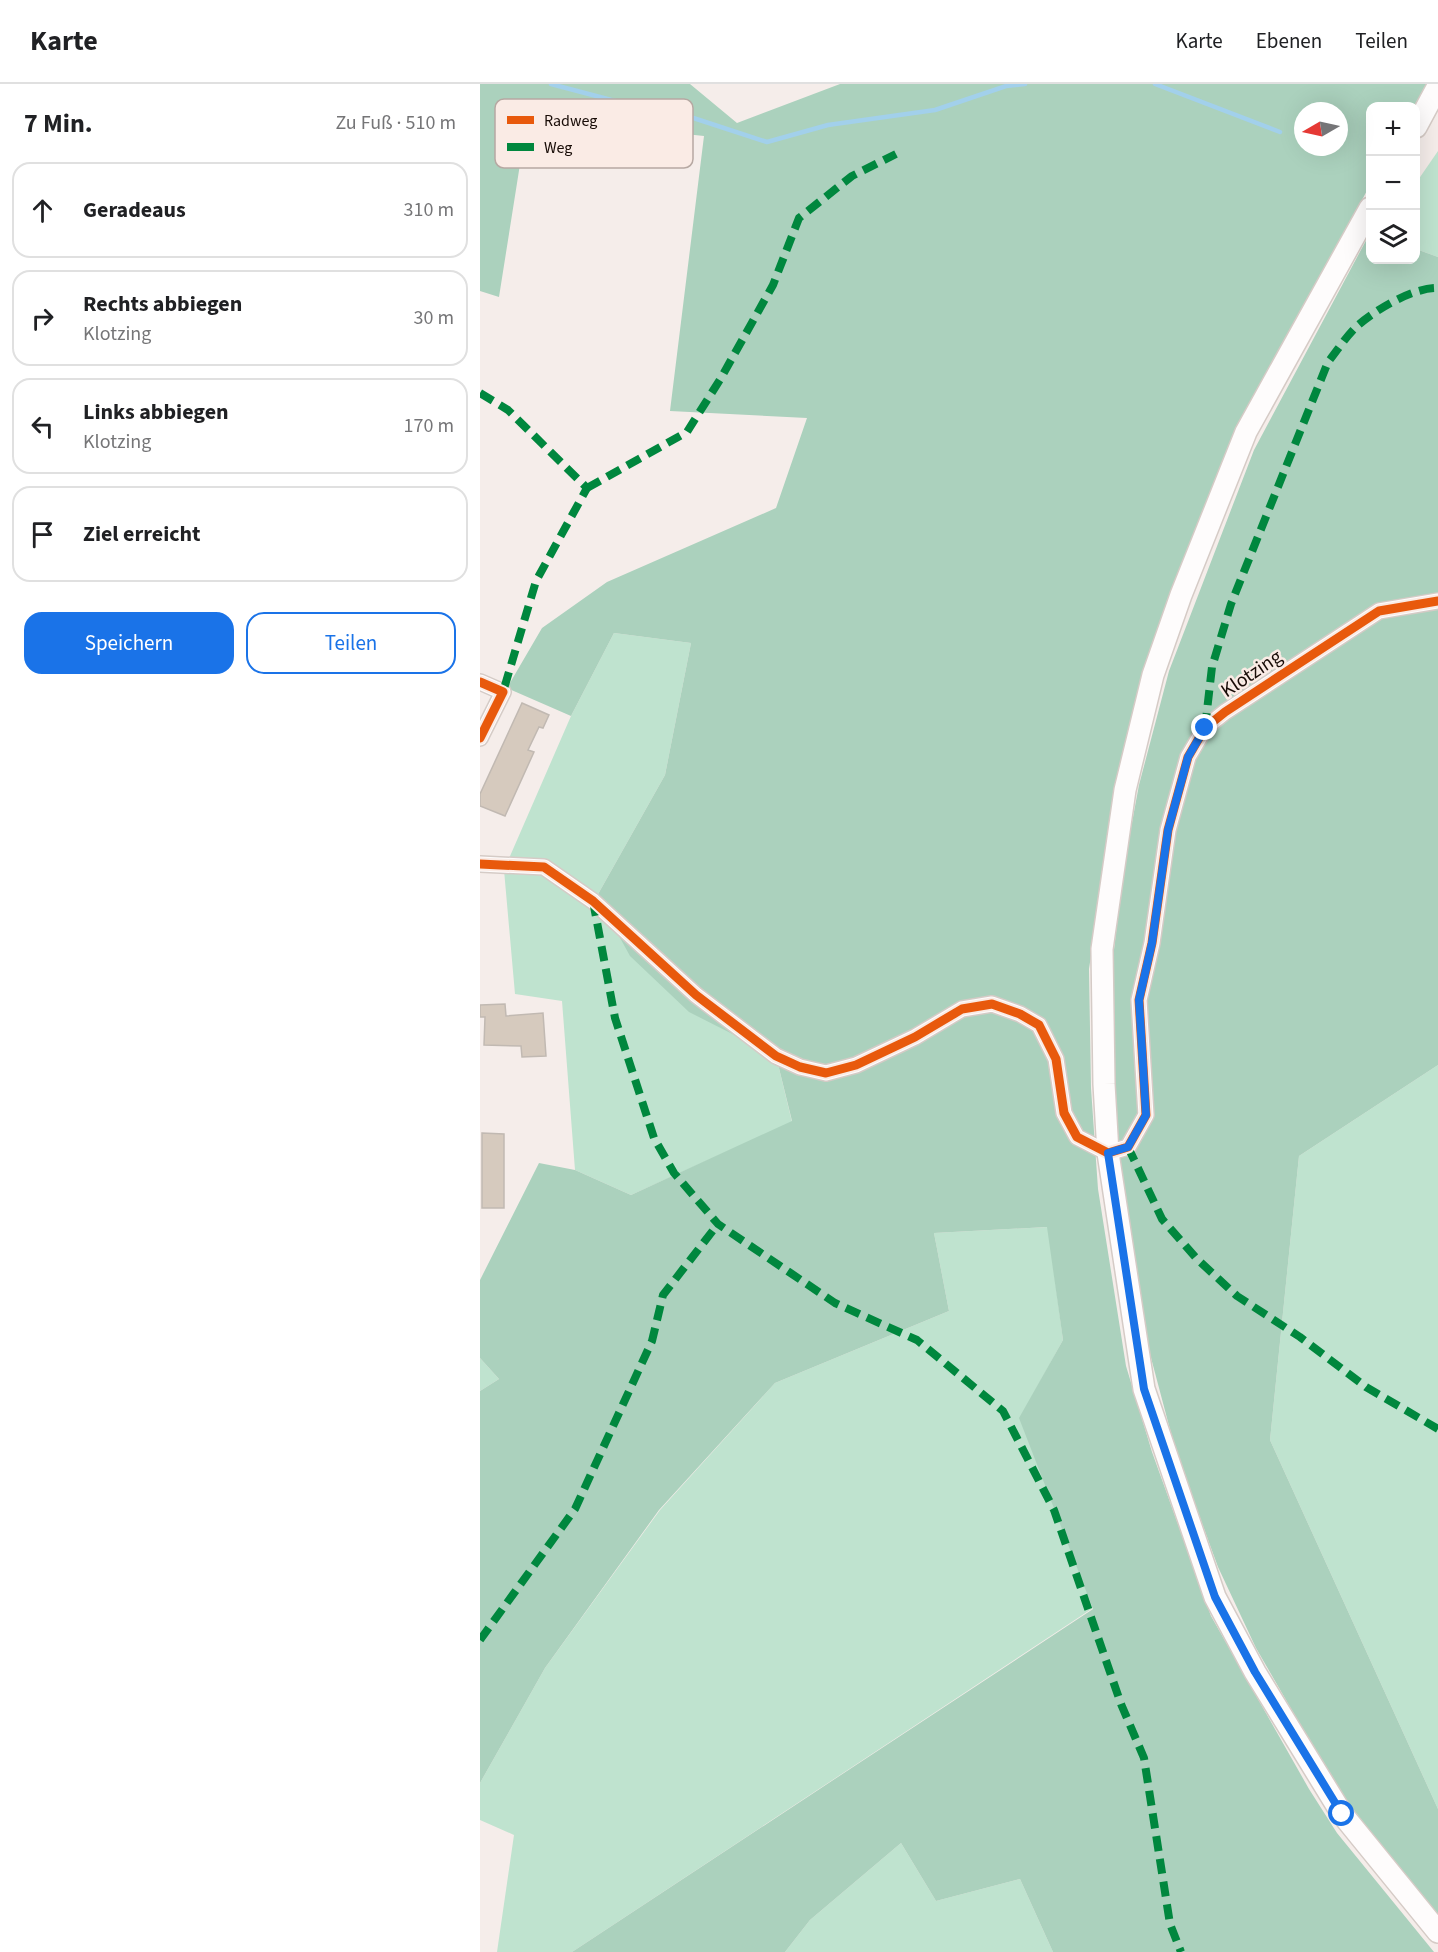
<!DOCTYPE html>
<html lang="de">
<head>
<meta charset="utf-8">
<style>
  :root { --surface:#fff; --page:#f6f6f6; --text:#202124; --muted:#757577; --line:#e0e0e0; --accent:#1a73e8 }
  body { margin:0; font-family:"Source Sans 3",sans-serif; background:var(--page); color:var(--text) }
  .controls { position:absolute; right:18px; top:18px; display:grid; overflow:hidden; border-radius:12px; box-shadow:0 6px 24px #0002 }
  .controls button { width:54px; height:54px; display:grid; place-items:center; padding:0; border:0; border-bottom:2px solid var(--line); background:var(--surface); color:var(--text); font:30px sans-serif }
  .compass { position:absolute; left:814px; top:18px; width:54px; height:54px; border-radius:50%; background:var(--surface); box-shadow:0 6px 24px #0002; rotate:261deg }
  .stop { position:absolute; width:18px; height:18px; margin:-14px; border:4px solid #1a73e8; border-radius:50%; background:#fff }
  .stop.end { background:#1a73e8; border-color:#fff; box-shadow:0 2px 6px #0008 }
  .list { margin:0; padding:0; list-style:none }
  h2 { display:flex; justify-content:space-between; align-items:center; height:78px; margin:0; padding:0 24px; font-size:26px }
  h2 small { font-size:20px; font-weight:400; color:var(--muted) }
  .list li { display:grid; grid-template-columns:39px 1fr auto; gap:18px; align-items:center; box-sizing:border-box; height:96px; margin:0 12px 12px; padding:0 12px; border:2px solid var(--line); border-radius:18px }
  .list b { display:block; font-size:22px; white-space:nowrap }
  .list p { margin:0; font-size:20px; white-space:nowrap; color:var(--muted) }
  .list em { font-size:20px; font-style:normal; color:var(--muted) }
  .actions { display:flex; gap:12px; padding:18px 24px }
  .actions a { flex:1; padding:14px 0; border:2px solid var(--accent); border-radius:18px; text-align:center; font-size:21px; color:var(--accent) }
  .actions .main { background:var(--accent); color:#fff }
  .icon { flex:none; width:33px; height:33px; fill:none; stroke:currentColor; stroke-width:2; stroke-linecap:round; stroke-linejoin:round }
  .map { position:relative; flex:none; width:958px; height:1868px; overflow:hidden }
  header { display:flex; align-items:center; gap:36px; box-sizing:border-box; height:84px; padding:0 30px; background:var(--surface); border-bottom:2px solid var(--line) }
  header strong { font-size:28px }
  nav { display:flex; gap:33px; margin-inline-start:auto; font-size:21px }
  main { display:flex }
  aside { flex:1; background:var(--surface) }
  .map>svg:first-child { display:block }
  .green { fill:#bfe3cf }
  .forest { fill:#abd1bd; fill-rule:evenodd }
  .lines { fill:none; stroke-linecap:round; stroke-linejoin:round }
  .stream { stroke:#a2d0eb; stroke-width:4.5 }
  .building { fill:#d6cabe; stroke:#c1b9b2; stroke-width:1.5 }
  .street-casing { stroke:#d5cbc6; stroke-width:18 }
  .secondary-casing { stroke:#d5cbc6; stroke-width:24 }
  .street { stroke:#fefcfc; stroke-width:15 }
  .secondary { stroke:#fefcfc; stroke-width:21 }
  .quiet { stroke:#00873e; stroke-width:8; stroke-dasharray:15 8; stroke-linecap:butt }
  .cycleway-casing { stroke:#faebe5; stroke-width:13 }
  .cycleway { stroke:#e8590c; stroke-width:9 }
  .route { stroke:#1a73e8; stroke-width:8 }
  .labels { text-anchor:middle; stroke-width:5; stroke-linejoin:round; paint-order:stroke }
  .street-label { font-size:20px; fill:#180c07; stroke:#faebe5 }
  .key { fill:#faebe5; stroke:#b6a8a2; stroke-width:1.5 }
  .key-label { font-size:16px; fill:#180c07 }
</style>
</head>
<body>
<header>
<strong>Karte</strong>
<nav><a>Karte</a><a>Ebenen</a><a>Teilen</a></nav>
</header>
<main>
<aside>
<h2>7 Min.<small>Zu Fuß · 510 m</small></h2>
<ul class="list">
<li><svg class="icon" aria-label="ahead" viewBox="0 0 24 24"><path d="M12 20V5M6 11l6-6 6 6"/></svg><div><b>Geradeaus</b></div><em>310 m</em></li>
<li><svg class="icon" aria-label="right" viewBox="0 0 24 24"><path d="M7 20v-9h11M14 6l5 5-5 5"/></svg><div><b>Rechts abbiegen</b><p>Klotzing</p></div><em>30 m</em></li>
<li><svg class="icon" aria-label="left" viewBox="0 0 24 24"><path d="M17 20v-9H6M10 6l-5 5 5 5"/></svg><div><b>Links abbiegen</b><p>Klotzing</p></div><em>170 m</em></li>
<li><svg class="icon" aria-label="arrive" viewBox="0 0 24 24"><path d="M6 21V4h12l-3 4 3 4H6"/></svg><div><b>Ziel erreicht</b></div></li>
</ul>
<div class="actions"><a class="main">Speichern</a><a>Teilen</a></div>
</aside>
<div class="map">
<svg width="958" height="1868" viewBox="0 0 958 1868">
  <rect width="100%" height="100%" fill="#f5edea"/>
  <g class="green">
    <path d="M958,67V173L936,165V99Z"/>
    <path d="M134,549L211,559L185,691L117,812L296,972L312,1038L151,1111L95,1086L82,917L35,910L24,786L91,632Z"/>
    <path d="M958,981V1725L790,1356L819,1072Z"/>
    <path d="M568,1143L583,1256L540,1334L613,1524L92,1868H17L34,1751L0,1736V1699L65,1584L180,1426L295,1299L469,1227L454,1149Z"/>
    <path d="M0,1274L19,1295L0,1307Z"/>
    <path d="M421,1759L456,1817L540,1795L573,1868H305L330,1836Z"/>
  </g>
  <g class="forest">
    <path d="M0,0H210L257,39L360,0H947L934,22H890V101L765,333L676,549L638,687L621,804L609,885L611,1004L618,1105L646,1282L672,1368L731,1532L829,1705L857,1749L954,1868H573L540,1795L456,1817L421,1759L330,1836L305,1868H92L613,1525L539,1334L583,1256L567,1143L454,1149L469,1227L295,1299L179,1426L65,1584L0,1699V1307L19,1295L0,1274V1196L59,1079L95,1086L151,1111L312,1037L296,972L209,928L150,872L117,812L185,691L211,559L134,549L91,632L27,604L62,544L127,498L296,424L327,334L190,327L224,52L205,50L153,74L47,36L19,213L0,207ZM823,27H859V63H823Z"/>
    <path d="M890,149V176H936V165L958,173V981L819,1072L790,1356L958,1725V1835L856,1703L776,1564L738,1483L696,1368L670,1270L645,1131L631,1031L632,882L644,781L659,701L689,587L774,366Z"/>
  </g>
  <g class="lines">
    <g class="stream">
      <path d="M71,0L154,22L192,27L287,58L348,41L455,26L526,2L545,0"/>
      <path d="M675,0L800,48"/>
    </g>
  </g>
  <g class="building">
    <path d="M42,619L69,631L63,644L59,643L48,666L54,668L25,732L0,722V710Z"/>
    <path d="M25,920L26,932L63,929L66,972L42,973L41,962L4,961L5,933H0V921Z"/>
    <path d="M2,1049L24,1050V1124H2Z"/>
  </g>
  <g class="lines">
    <g class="street-casing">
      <g id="street">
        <path d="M0,598L23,608L0,654"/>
        <path d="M0,780L64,783L113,817L216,911L296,972L320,983L346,989L376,981L435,953L482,925L512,920L540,930L559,941L576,975L584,1029L597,1053L628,1069L648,1063L666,1031L659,916L672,859L688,746L708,673L725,644L745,628L899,527L958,517"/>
      </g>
    </g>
    <g class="secondary-casing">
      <g id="secondary">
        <path d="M936,43L958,2"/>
        <path d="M890,124L766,348L701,511L673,591L645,706L622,865L624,1000L628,1069L664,1305L735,1513L775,1588L862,1730L958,1848"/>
      </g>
    </g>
    <use href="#street" class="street"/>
    <use href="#secondary" class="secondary"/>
    <g class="quiet">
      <path d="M0,309L28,326L107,404L56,497L23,608"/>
      <path d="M107,404L207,348L241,294L293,201L319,134L372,92L416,70"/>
      <path d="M725,644L732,583L751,520L848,278C857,267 865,254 875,244C893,227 933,203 958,204"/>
      <path d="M113,817L135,934L174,1054L194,1089L238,1140L355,1219L437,1256L523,1327L574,1426L641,1620L664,1674L690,1840L701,1868"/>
      <path d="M648,1063L682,1135L717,1175L757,1212L820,1253L886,1303L958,1345"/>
      <path d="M0,1556L95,1425L172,1257L183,1211L238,1140"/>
    </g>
    <g class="cycleway-casing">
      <g id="cycleway">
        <path d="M0,598L23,608L0,654"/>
        <path d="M0,780L64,783L113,817L216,911L296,972L320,983L346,989L376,981L435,953L482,925L512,920L540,930L559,941L576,975L584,1029L597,1053L628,1069L648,1063L666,1031L659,916L672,859L688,746L708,673L725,644L745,628L899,527L958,517"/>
      </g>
    </g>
    <use href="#cycleway" class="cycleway"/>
  </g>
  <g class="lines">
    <path class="route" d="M725,644L708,673L688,746L672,859L659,916L666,1031L648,1063L628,1069L664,1305L735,1513L775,1588L862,1730"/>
  </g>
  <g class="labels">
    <g class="street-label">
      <text transform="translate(771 589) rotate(-34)" y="7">Klotzing</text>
    </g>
  </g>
  <rect x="15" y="15" width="198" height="69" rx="9" class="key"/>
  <rect x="27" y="32" width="27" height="8" fill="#e8590c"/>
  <rect x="27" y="59" width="27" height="8" fill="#00873e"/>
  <g class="key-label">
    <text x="64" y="42">Radweg</text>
    <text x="64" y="69">Weg</text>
  </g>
</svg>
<div class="controls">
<button>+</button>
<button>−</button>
<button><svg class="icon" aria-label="layers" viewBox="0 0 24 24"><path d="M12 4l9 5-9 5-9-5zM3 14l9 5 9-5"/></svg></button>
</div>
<svg class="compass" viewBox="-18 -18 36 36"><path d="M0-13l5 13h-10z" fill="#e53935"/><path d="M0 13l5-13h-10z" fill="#757577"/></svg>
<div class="stop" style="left:862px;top:1730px"></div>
<div class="stop end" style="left:725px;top:644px"></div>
</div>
</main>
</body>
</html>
